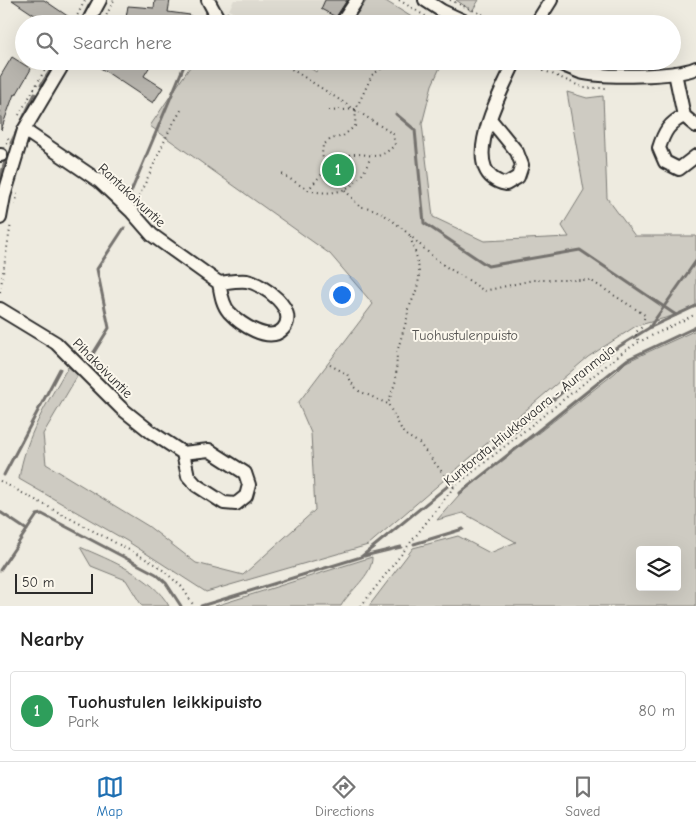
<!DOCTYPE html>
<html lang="en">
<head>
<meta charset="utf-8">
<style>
  :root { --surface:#fff; --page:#f6f6f6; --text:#222; --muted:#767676; --line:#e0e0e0; --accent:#1f6fb2 }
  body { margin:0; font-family:"Comic Neue",sans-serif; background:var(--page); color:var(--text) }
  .controls { position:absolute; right:15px; bottom:15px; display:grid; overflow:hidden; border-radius:5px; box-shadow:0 5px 20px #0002 }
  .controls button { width:45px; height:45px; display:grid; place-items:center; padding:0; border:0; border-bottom:1px solid var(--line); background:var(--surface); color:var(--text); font:25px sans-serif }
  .scale { position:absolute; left:15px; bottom:12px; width:78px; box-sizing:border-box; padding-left:5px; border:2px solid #2b2b2b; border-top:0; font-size:14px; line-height:18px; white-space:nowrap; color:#2b2b2b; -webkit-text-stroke:4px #fbf7ec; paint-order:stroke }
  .you { position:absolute; left:341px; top:294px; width:18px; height:18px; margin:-12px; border:4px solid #fff; border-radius:50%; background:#1a73e8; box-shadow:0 0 0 8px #1a73e833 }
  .badge { display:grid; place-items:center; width:32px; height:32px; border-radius:50%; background:var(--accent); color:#fff; font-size:16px; font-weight:700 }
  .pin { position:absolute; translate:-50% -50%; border:2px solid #fff; box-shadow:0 1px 5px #0006 }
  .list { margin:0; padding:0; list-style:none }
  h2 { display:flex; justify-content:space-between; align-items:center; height:65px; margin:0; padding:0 20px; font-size:21px }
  h2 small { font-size:16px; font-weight:400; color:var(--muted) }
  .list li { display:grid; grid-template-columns:32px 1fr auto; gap:15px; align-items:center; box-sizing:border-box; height:80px; margin:0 10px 10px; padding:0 10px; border:1px solid var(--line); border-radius:5px }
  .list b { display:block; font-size:19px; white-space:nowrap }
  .list p { margin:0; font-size:16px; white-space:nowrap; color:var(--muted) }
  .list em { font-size:16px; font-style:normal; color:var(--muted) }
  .icon { flex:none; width:28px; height:28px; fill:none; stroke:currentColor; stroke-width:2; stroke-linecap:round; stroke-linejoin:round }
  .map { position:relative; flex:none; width:696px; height:606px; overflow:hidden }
  .search { position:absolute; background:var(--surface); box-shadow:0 5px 20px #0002; left:15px; right:15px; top:15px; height:55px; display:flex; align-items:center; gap:12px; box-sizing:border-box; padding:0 18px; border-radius:28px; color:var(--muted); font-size:19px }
  .sheet { height:155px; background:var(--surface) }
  nav { display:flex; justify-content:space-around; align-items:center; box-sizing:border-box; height:70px; border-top:1px solid var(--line); background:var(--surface); font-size:14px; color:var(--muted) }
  nav a { display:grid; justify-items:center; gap:2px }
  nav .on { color:var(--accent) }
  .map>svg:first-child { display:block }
  .built { fill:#dedbd1 }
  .green { fill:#cecbc2; stroke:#7c7b76; fill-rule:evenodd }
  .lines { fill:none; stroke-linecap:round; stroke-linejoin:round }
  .stream { stroke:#74726e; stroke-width:3 }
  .building { fill:#b8b5ae; stroke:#2b2b2b }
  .minor-casing { stroke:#2b2b2b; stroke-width:16 }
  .path { stroke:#2b2b2b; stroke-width:2; stroke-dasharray:1 4; stroke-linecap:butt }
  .minor { stroke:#fbf7ec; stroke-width:12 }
  .labels { text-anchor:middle; stroke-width:4; stroke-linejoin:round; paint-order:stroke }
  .street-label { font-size:14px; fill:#2b2b2b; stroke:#fbf7ec }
  .park-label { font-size:14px; fill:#545351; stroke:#fbf7ec }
</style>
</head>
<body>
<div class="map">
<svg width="696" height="606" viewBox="0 0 696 606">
  <rect width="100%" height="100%" fill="#eeebe0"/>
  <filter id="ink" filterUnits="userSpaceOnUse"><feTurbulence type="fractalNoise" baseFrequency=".02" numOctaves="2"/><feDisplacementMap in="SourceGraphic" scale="10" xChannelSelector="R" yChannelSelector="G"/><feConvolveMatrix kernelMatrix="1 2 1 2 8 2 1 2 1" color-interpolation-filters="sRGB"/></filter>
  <g filter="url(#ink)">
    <path class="built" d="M234,0H367L350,24H250L229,10Z"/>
    <g class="green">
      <path d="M367,0H384L423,24H350Z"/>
      <path d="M456,0H479L472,11Z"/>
      <path d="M227,12L244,24H219Z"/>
      <path d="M194,61H300L316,72L324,61H443L432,85L422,124L433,217L484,241L569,237L562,226L584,190L567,92L587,98L603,96L607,198L635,236H696V305L669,317L636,326L588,357L368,545L206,592L127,541L19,479C25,437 47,403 68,367L78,375L43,434L46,464L148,526L196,563L243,575L315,510L311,433L298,403L373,304L330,254L150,126Z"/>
      <path d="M696,330V606H369L413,548L458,536L490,553L516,542L463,513L437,520L459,495L615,373L626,362ZM640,550H677V587H640Z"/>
      <path d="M80,547C110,560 153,577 169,606H142L126,580L91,566Z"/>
      <path d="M372,557C373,575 349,591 341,606H215Z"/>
    </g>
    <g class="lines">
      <g class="stream">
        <path d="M80,24L90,4"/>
        <path d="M202,24L207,11"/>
        <path d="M41,85L50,71"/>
        <path d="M396,114L415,130L424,223L488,266L580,250L676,315"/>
        <path d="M11,143L35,94"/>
        <path d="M0,179L7,155"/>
        <path d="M128,199L186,61"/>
        <path d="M651,327L696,306"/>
        <path d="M91,357L109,328L97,269L124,228"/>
        <path d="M4,475L60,369"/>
        <path d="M460,493L628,359L696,327"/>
        <path d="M0,512L27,530"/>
        <path d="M414,544L463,529"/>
        <path d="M364,556L401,547"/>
        <path d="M0,570L37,515L42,514L156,574L166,583L181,606"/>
        <path d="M201,606L361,557L615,349L649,328L696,261"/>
      </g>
    </g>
    <g class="building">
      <path d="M12,0H44L69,17L65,24H48Z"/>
      <path d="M155,0H170L168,12L190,15L189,24L125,23L128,6L154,8Z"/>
      <path d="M325,0H347L336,17L321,9Z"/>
      <path d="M12,57L31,69L16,95L14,94L1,130L0,77Z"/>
      <path d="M90,61H153L144,76L163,88L153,103Z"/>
    </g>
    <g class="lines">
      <g class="minor-casing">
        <g id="minor">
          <path d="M208,0L221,24"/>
          <path d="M425,0L442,11L470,24"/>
          <path d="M87,24L100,0"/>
          <path d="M341,24L357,0"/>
          <path d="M536,24L551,0"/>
          <path d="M555,61C563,65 572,69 580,72C602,78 676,77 696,68"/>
          <path d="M675,73L684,116L696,126"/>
          <path d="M684,116C669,123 664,132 659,148L665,162L679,169L696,156"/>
          <path d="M490,119L517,152L522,165L518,177L506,184C454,173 503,89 515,61"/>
          <path d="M24,130L99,181L132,212L152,235L219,283C221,293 222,304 229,312C240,324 269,344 283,329C300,310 263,284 247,281C238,280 228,282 219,283"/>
          <path d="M0,155H1"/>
          <path d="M0,218L4,196L24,130L65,61"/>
          <path d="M0,309L56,343L121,408L151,432L183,453L209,450L245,473L249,485L246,496L236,504L224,503L196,485L188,476L183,453"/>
        </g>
      </g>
      <g class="path">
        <path d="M399,0L438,24"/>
        <path d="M450,0L504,24"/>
        <path d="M73,24L85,0"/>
        <path d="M102,24L114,0"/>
        <path d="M279,61L393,134L395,145C376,162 376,154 355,154C338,154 318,178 308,190L282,174"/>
        <path d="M525,62L584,88H608"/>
        <path d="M607,63L668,61"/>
        <path d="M75,68L79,61"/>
        <path d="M329,111L356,109"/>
        <path d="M19,115L50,61"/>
        <path d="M6,144L10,135"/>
        <path d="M325,167L322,154L323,145L331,139L343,136L355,126L356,109L372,75L393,61"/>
        <path d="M308,190C338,198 360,188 370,158"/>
        <path d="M345,190L360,207C387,205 422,251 445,266C458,274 471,281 484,291L533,280H590L645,315L642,327L635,333L639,341"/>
        <path d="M137,201L170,129L183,107"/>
        <path d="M15,204L18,194"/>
        <path d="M410,237C422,270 423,281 407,311L408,315L397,352L396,380L388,404L404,434L419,443L454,487"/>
        <path d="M0,292L11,223"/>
        <path d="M330,365L347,374L353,385L359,391L388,404"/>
        <path d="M0,481L157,565L182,587L194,606"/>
        <path d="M361,606L454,487L623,352L637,343L696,314"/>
      </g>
      <use href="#minor" class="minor"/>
    </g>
  </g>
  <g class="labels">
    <g class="street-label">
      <text transform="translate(132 195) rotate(43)" y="5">Rantakoivuntie</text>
      <text transform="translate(103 368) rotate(45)" y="5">Pihakoivuntie</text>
      <text transform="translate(529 415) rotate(-39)" y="5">Kuntorata Hiukkavaara - Auranmaja</text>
    </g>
    <g class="park-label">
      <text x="465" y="340">Tuohustulenpuisto</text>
    </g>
  </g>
</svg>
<div class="controls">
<button><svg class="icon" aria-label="layers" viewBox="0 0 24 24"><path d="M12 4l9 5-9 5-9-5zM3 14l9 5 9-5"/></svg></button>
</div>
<div class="scale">50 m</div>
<div class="you"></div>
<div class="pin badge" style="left:338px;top:170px;background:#2e9e5b">1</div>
<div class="search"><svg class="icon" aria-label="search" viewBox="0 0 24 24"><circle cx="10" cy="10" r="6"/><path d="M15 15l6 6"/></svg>Search here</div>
</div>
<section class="sheet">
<h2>Nearby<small></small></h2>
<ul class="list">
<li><span class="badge" style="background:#2e9e5b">1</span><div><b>Tuohustulen leikkipuisto</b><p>Park</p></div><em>80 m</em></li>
</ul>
</section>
<nav>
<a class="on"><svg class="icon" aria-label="map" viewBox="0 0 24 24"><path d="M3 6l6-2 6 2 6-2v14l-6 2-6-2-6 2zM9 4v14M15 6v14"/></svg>Map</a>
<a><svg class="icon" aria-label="directions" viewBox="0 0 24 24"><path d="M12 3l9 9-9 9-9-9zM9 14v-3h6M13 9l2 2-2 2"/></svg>Directions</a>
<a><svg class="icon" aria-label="saved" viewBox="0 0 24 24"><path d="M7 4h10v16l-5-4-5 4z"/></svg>Saved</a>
</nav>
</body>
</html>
